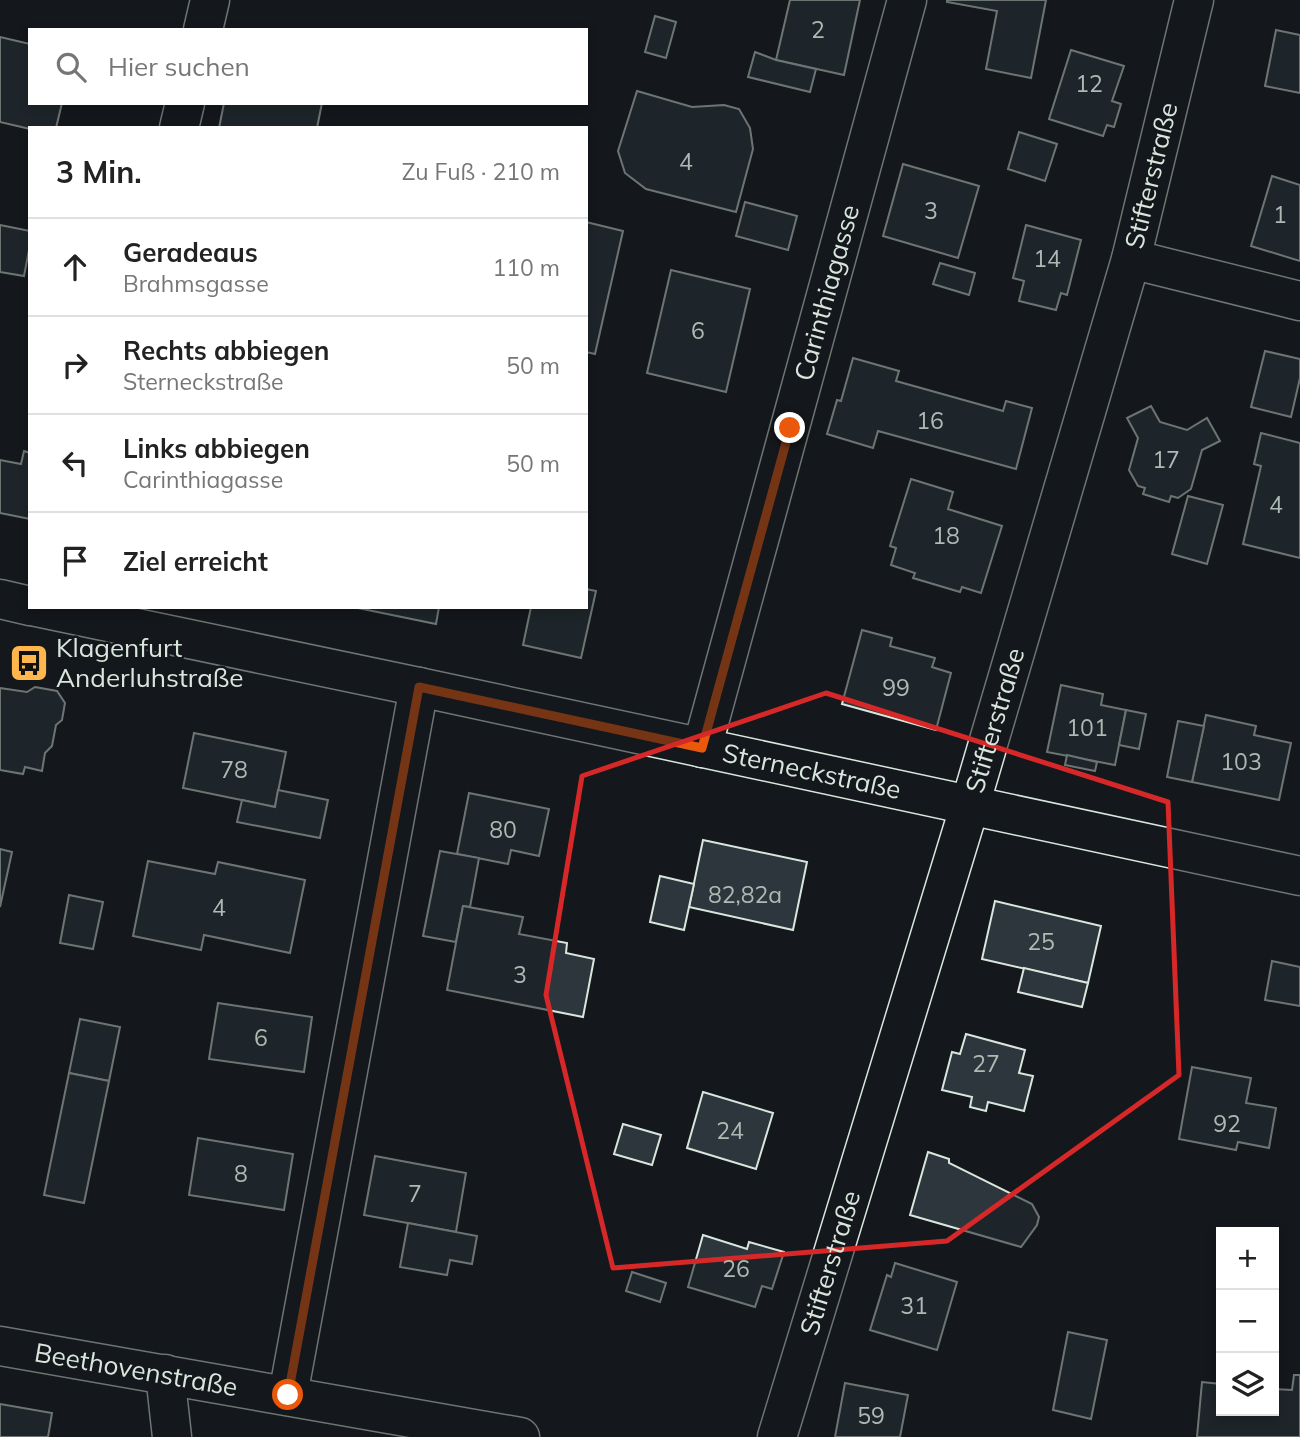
<!DOCTYPE html>
<html lang="de">
<head>
<meta charset="utf-8">
<style>
  :root { --surface:#fff; --page:#f6f6f6; --text:#222; --muted:#767676; --line:#e0e0e0 }
  body { margin:0; font-family:Mulish,sans-serif; background:var(--page); color:var(--text) }
  .controls { position:absolute; right:21px; bottom:21px; display:grid; overflow:hidden; border-radius:0px; box-shadow:0 4px 10px #0003 }
  .controls button { width:63px; height:63px; display:grid; place-items:center; padding:0; border:0; border-bottom:2px solid var(--line); background:var(--surface); color:var(--text); font:35px sans-serif }
  .stop { position:absolute; width:21px; height:21px; margin:-16px; border:5px solid #ea580c; border-radius:50%; background:#fff }
  .stop.end { background:#ea580c; border-color:#fff; box-shadow:0 2px 7px #0008 }
  .list { margin:0; padding:0; list-style:none }
  h2 { display:flex; justify-content:space-between; align-items:center; height:91px; margin:0; padding:0 28px; font-size:30px }
  h2 small { font-size:23px; font-weight:400; color:var(--muted) }
  .list li { display:grid; grid-template-columns:46px 1fr auto; gap:21px; align-items:center; box-sizing:border-box; height:98px; padding:0 28px; border-top:2px solid var(--line) }
  .list b { display:block; font-size:26px; white-space:nowrap }
  .list p { margin:0; font-size:23px; white-space:nowrap; color:var(--muted) }
  .list em { font-size:23px; font-style:normal; color:var(--muted) }
  .icon { flex:none; width:38px; height:38px; fill:none; stroke:currentColor; stroke-width:2; stroke-linecap:round; stroke-linejoin:round }
  .map { position:relative; flex:none; width:1300px; height:1437px; overflow:hidden }
  .search { position:absolute; background:var(--surface); box-shadow:0 4px 10px #0003; left:28px; top:28px; width:560px; height:77px; display:flex; align-items:center; gap:18px; box-sizing:border-box; padding:0 24px; border-radius:0px; color:var(--muted); font-size:26px }
  .panel { position:absolute; background:var(--surface); box-shadow:0 4px 10px #0003; left:28px; top:126px; width:560px; height:483px; border-radius:0px }
  .map>svg:first-child { display:block }
  .building { fill:#2c363c; stroke:#d8e6dc; stroke-width:2 }
  .lines { fill:none; stroke-linecap:round; stroke-linejoin:round }
  .minor-casing { stroke:#d8e6dc; stroke-width:41 }
  .minor { stroke:#14181c; stroke-width:38 }
  .route { stroke:#ea580c; stroke-width:9 }
  .marked { fill:none; stroke:#d62828; stroke-width:5; stroke-linejoin:round }
  .labels { text-anchor:middle; stroke-width:5; stroke-linejoin:round; paint-order:stroke }
  .number-label { font-size:23px; fill:#adbab4 }
  .street-label { font-size:26px; fill:#d8e6dc; stroke:#14181c }
  .poi-label { font-size:26px; fill:#d8e6dc; stroke:#14181c; text-anchor:start }
</style>
</head>
<body>
<div class="map">
<svg width="1300" height="1437" viewBox="0 0 1300 1437">
  <rect width="100%" height="100%" fill="#14181c"/>
  <g class="building">
    <path d="M790,0H860L844,75L776,60Z"/>
    <path d="M947,0H1046L1031,78L986,69L997,11L947,2Z"/>
    <path d="M655,16L676,22L666,58L645,52Z"/>
    <path d="M1276,30L1300,35V93L1265,86Z"/>
    <path d="M0,37L30,44V103H62L56,128L30,129L0,122Z"/>
    <path d="M1071,50L1124,66L1112,101L1121,104L1114,127L1107,125L1103,136L1049,119Z"/>
    <path d="M755,52L776,60L816,69L810,92L748,77Z"/>
    <path d="M637,91L692,107L724,105L739,109L750,128L753,149L736,212L646,189L625,173L618,151Z"/>
    <path d="M224,103H322L317,128H219Z"/>
    <path d="M1019,132L1057,144L1045,181L1008,169Z"/>
    <path d="M903,164L979,186L958,258L883,236Z"/>
    <path d="M1272,176L1300,185V261L1251,246Z"/>
    <path d="M745,202L797,216L788,250L736,236Z"/>
    <path d="M586,222L623,231L595,354L586,352Z"/>
    <path d="M0,225L30,231V245L24,276L0,272Z"/>
    <path d="M1026,225L1081,240L1067,295L1061,293L1056,310L1019,301L1024,281L1013,278Z"/>
    <path d="M940,263L975,273L969,295L933,284Z"/>
    <path d="M671,270L750,289L726,392L647,373Z"/>
    <path d="M1265,351L1300,359V378L1291,417L1251,407Z"/>
    <path d="M853,358L899,371L896,381L1003,411L1006,401L1032,408L1016,469L878,431L873,448L827,434L837,400L841,401Z"/>
    <path d="M1151,406L1160,422L1187,430L1207,418L1220,441L1202,450L1191,489L1178,498L1171,496L1169,502L1143,494L1145,488L1138,486L1129,470L1138,438L1127,418Z"/>
    <path d="M1261,433L1300,443V558L1243,544L1261,466L1254,464Z"/>
    <path d="M24,451L30,453V519L0,513V460L21,464Z"/>
    <path d="M911,479L953,492L948,509L1002,526L981,593L962,587L960,592L913,578L915,573L891,565L896,548L890,546Z"/>
    <path d="M1188,496L1223,505L1207,564L1172,554Z"/>
    <path d="M586,589L596,591L581,658L523,645L531,607H586Z"/>
    <path d="M353,607H439L436,624Z"/>
    <path d="M862,630L892,638L890,646L935,658L932,667L951,673L936,730L842,704Z"/>
    <path d="M1061,685L1103,694L1101,705L1126,710L1115,765L1047,752Z"/>
    <path d="M35,687L57,691L65,703L62,720L56,725L52,746L45,753L42,771L25,767L23,774L0,770V688L27,692Z"/>
    <path d="M1126,710L1146,714L1139,749L1119,745Z"/>
    <path d="M1206,715L1256,726L1254,735L1291,743L1279,800L1192,782Z"/>
    <path d="M1178,721L1204,726L1192,782L1167,777Z"/>
    <path d="M194,733L286,752L275,807L183,788Z"/>
    <path d="M1067,755L1097,762L1095,771L1065,765Z"/>
    <path d="M278,790L328,800L320,838L237,822L242,800L275,807Z"/>
    <path d="M469,793L549,809L539,856L511,850L508,864L457,854Z"/>
    <path d="M703,840L807,862L793,930L689,907Z"/>
    <path d="M0,849L12,852L0,907Z"/>
    <path d="M440,851L479,858L470,907L463,906L456,942L423,936Z"/>
    <path d="M148,861L215,874L218,862L305,880L290,953L204,935L201,950L133,936Z"/>
    <path d="M660,876L694,884L684,930L650,922Z"/>
    <path d="M69,895L103,902L93,949L60,943Z"/>
    <path d="M995,901L1101,926L1088,983L982,959Z"/>
    <path d="M463,906L523,917L519,934L567,943L566,953L594,959L583,1017L447,990Z"/>
    <path d="M1272,961L1300,967V1006L1265,1000Z"/>
    <path d="M1024,968L1088,983L1082,1007L1018,992Z"/>
    <path d="M218,1003L312,1017L304,1072L209,1059Z"/>
    <path d="M80,1019L120,1027L109,1081L69,1073Z"/>
    <path d="M966,1034L1025,1050L1019,1073L1033,1076L1024,1111L988,1102L986,1111L970,1107L972,1097L942,1090L952,1052L960,1054Z"/>
    <path d="M1192,1067L1251,1078L1246,1103L1276,1108L1269,1148L1238,1142L1236,1150L1179,1139Z"/>
    <path d="M69,1073L109,1081L84,1203L44,1195Z"/>
    <path d="M703,1092L773,1113L756,1169L687,1148Z"/>
    <path d="M623,1124L661,1135L652,1165L614,1154Z"/>
    <path d="M198,1138L293,1154L284,1210L189,1195Z"/>
    <path d="M928,1152L949,1159V1163L1032,1204L1039,1217L1037,1225L1021,1247L910,1215Z"/>
    <path d="M375,1156L466,1173L456,1232L364,1215Z"/>
    <path d="M408,1223L477,1236L472,1264L450,1260L447,1275L400,1267Z"/>
    <path d="M703,1235L747,1249L749,1242L784,1252L772,1289L762,1286L755,1307L688,1287Z"/>
    <path d="M895,1263L957,1282L937,1350L870,1330L887,1275L891,1277Z"/>
    <path d="M632,1272L666,1283L660,1302L626,1291Z"/>
    <path d="M1068,1332L1107,1340L1091,1419L1053,1410Z"/>
    <path d="M1294,1375H1300V1437H1197L1202,1382L1221,1384V1411H1274V1389L1292,1390Z"/>
    <path d="M845,1383L908,1395L900,1437H835Z"/>
    <path d="M0,1404L52,1413L48,1437H0Z"/>
  </g>
  <g class="lines">
    <g class="minor-casing">
      <g id="minor">
        <path d="M203,30L210,0"/>
        <path d="M179,128L185,103"/>
        <path d="M1131,259L1300,301"/>
        <path d="M0,599L30,606"/>
        <path id="s1" d="M36,607L419,687L1300,876"/>
        <path id="s2" d="M702,748L907,0"/>
        <path id="s3" d="M0,1346L520,1437"/>
        <path d="M165,1374L172,1437"/>
        <path d="M288,1395L419,687"/>
        <path id="s4" d="M777,1437L970,805L1131,259L1194,0"/>
      </g>
    </g>
    <use href="#minor" class="minor"/>
  </g>
  <g class="lines">
    <path class="route" d="M288,1395L419,687L702,748L790,428"/>
  </g>
  <path d="M0 0H1300V1437H0ZM826,693L1168,802L1179,1075L947,1241L613,1268L546,995L582,776Z" fill="#14181c" fill-opacity=".55" fill-rule="evenodd"/>
  <path class="marked" d="M826,693L1168,802L1179,1075L947,1241L613,1268L546,995L582,776Z"/>
  <defs>
    <g id="bus-square" transform="scale(2.0125)"><rect x="-9" y="-9" width="18" height="18" rx="4" fill="#ffb74d" stroke="#14181c"/><path d="M-5-6H5V4H4V6H2V4H-2V6H-4V4H-5ZM-3.5-4V0h7V-4ZM-3.5 1.2v1.5H-2V1.2ZM2 1.2v1.5H3.5V1.2Z" fill="#111"/></g>
  </defs>
  <g fill-rule="evenodd">
    <use href="#bus-square" x="29" y="663"/>
  </g>
  <g class="labels">
    <g class="number-label">
      <text x="818" y="38">2</text>
      <text x="1089" y="92">12</text>
      <text x="686" y="170">4</text>
      <text x="931" y="219">3</text>
      <text x="1280" y="223">1</text>
      <text x="1047" y="267">14</text>
      <text x="698" y="339">6</text>
      <text x="930" y="429">16</text>
      <text x="1166" y="468">17</text>
      <text x="1276" y="513">4</text>
      <text x="946" y="544">18</text>
      <text x="896" y="696">99</text>
      <text x="1087" y="736">101</text>
      <text x="1241" y="770">103</text>
      <text x="234" y="778">78</text>
      <text x="503" y="838">80</text>
      <text x="745" y="903">82,82a</text>
      <text x="219" y="916">4</text>
      <text x="1041" y="950">25</text>
      <text x="520" y="983">3</text>
      <text x="261" y="1046">6</text>
      <text x="986" y="1072">27</text>
      <text x="1227" y="1132">92</text>
      <text x="730" y="1139">24</text>
      <text x="241" y="1182">8</text>
      <text x="415" y="1202">7</text>
      <text x="736" y="1277">26</text>
      <text x="914" y="1314">31</text>
      <text x="871" y="1424">59</text>
    </g>
    <g class="street-label">
      <text dy="9" stroke="none"><textPath href="#s4" startOffset="1316">Stifterstraße</textPath></text>
      <text dy="9" stroke="none"><textPath href="#s2" startOffset="472">Carinthiagasse</textPath></text>
      <text dy="9" stroke="none"><textPath href="#s4" startOffset="749">Stifterstraße</textPath></text>
      <text dy="9" stroke="none"><textPath href="#s1" startOffset="793">Sterneckstraße</textPath></text>
      <text dy="9" stroke="none"><textPath href="#s4" startOffset="182">Stifterstraße</textPath></text>
      <text dy="9" stroke="none"><textPath href="#s3" startOffset="138">Beethovenstraße</textPath></text>
    </g>
    <g class="poi-label">
      <text x="56" y="657">Klagenfurt<tspan x="56" dy="30">Anderluhstraße</tspan></text>
    </g>
  </g>
</svg>
<div class="controls">
<button>+</button>
<button>−</button>
<button><svg class="icon" aria-label="layers" viewBox="0 0 24 24"><path d="M12 4l9 5-9 5-9-5zM3 14l9 5 9-5"/></svg></button>
</div>
<div class="stop" style="left:288px;top:1395px"></div>
<div class="stop end" style="left:790px;top:428px"></div>
<div class="search"><svg class="icon" aria-label="search" viewBox="0 0 24 24"><circle cx="10" cy="10" r="6"/><path d="M15 15l6 6"/></svg>Hier suchen</div>
<section class="panel">
<h2>3 Min.<small>Zu Fuß · 210 m</small></h2>
<ul class="list">
<li><svg class="icon" aria-label="ahead" viewBox="0 0 24 24"><path d="M12 20V5M6 11l6-6 6 6"/></svg><div><b>Geradeaus</b><p>Brahmsgasse</p></div><em>110 m</em></li>
<li><svg class="icon" aria-label="right" viewBox="0 0 24 24"><path d="M7 20v-9h11M14 6l5 5-5 5"/></svg><div><b>Rechts abbiegen</b><p>Sterneckstraße</p></div><em>50 m</em></li>
<li><svg class="icon" aria-label="left" viewBox="0 0 24 24"><path d="M17 20v-9H6M10 6l-5 5 5 5"/></svg><div><b>Links abbiegen</b><p>Carinthiagasse</p></div><em>50 m</em></li>
<li><svg class="icon" aria-label="arrive" viewBox="0 0 24 24"><path d="M6 21V4h12l-3 4 3 4H6"/></svg><div><b>Ziel erreicht</b></div></li>
</ul>
</section>
</div>
</body>
</html>
